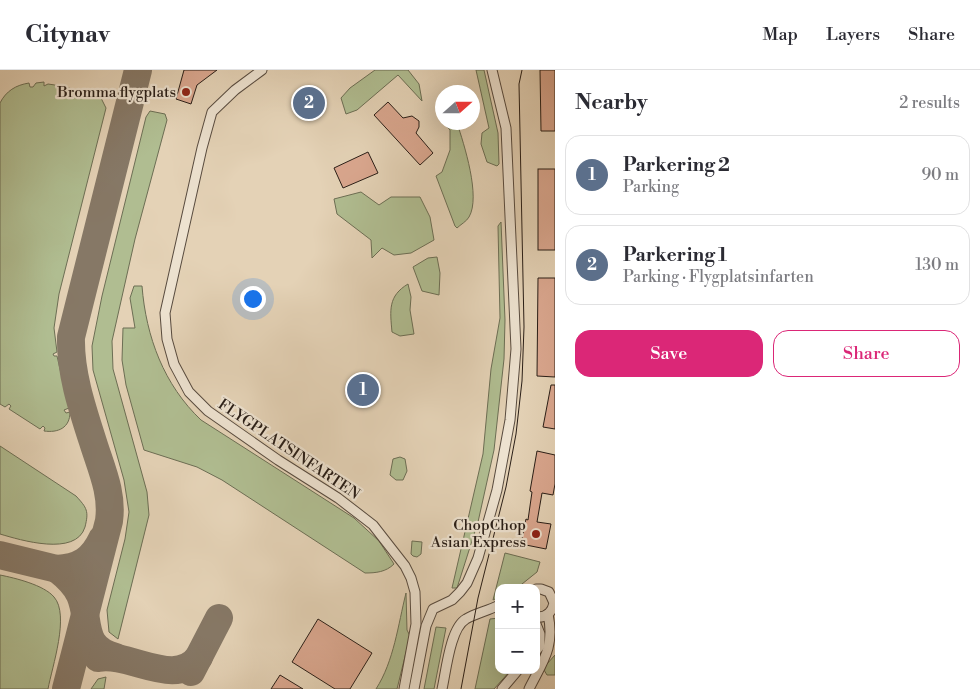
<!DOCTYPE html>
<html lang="en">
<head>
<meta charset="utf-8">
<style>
  :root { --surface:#fff; --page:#f7f7f7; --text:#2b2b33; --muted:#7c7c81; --line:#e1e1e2; --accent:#db2777 }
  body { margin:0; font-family:"Libre Bodoni",serif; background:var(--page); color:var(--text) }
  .controls { position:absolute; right:15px; bottom:15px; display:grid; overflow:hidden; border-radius:10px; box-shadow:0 5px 20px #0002 }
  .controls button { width:45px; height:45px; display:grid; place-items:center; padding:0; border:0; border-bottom:1px solid var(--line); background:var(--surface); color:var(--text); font:25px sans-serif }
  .compass { position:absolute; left:435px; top:15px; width:45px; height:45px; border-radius:50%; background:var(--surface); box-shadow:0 5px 20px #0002; rotate:69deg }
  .you { position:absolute; left:252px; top:228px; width:18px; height:18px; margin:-12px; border:4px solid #fff; border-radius:50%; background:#1a73e8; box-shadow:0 0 0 8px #1a73e833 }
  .badge { display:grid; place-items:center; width:32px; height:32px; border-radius:50%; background:var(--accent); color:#fff; font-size:16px; font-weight:700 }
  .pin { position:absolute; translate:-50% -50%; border:2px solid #fff; box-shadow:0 1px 5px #0006 }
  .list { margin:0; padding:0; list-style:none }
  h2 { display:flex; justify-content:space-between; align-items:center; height:65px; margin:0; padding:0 20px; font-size:21px }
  h2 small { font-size:16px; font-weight:400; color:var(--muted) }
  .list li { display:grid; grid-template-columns:32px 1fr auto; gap:15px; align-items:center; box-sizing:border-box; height:80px; margin:0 10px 10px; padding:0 10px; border:1px solid var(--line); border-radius:15px }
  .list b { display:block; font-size:19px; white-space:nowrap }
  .list p { margin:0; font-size:16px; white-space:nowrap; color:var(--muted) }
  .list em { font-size:16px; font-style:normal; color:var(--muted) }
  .actions { display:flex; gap:10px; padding:15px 20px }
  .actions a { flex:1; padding:11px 0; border:1px solid var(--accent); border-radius:15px; text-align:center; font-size:18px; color:var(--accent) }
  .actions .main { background:var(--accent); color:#fff }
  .map { position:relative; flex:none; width:555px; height:619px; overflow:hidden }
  header { display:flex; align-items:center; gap:30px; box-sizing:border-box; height:70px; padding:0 25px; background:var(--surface); border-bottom:1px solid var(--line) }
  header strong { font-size:24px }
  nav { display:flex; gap:28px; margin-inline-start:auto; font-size:18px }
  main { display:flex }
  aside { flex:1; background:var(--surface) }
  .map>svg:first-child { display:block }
  .green { fill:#b0bd91; stroke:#6c6e54 }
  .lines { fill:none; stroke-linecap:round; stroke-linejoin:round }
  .taxiway { stroke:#867866; stroke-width:28 }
  .building { fill:#daa78f; stroke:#291e17 }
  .street-casing { stroke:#584b3f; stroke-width:11 }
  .street { stroke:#ede2d0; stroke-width:9 }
  .tram { stroke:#291e17; stroke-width:1 }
  .poi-dot { fill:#8f2418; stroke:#ede2d0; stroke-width:2 }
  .labels { text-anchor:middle; stroke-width:4.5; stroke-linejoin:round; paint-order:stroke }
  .poi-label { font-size:15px; fill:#291e17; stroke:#ede2d0; text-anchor:end }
  .street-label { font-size:15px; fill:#291e17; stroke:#ede2d0 }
</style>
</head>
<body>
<header>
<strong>Citynav</strong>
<nav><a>Map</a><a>Layers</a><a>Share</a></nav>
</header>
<main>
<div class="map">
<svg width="555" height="619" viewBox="0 0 555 619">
  <rect width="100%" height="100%" fill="#e4d2b6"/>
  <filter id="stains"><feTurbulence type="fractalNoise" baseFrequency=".004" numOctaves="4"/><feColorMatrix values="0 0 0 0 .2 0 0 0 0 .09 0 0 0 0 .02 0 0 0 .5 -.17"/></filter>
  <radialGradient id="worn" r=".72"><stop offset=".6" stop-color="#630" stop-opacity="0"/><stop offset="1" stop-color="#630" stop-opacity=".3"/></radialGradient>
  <g class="green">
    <path d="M375,0H408L419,14L422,31L398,5L357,40L346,44L341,28L350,18Z"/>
    <path d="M476,0H484L498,63L499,94L497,96L487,92L481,74L482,63L489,58Z"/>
    <path d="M44,12V16L48,14C65,16 82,22 100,26L106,38L59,224L54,258L57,282L53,284L54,286H57L69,338L64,340L66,343L70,342C70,358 58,363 44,361L45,358L43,356L40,359L9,339L11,336L9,334L5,337L0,334V33C6,21 16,15 29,13L30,17H33L36,13Z"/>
    <path d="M150,41L165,44L167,50L135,169L112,271L113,299L147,422L149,445L118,569L109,562L107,540L125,469L129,442L124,410L93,300L92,276L102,226L146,47Z"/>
    <path d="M444,53H457C464,74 481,127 469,147C467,151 460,155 457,158L455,156L436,106L442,102L450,80V60Z"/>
    <path d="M361,122L379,135L391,127H420L430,147L434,170L411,183L394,185L382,178L372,188L371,170L337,144L334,129Z"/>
    <path d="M501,152L505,250L504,289L494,380L478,452L457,518H452L483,384L491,299L500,248L498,156Z"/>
    <path d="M437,187L440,203L439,225L422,221L413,197L428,188Z"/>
    <path d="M408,214L411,227L410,240L414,264L400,266L392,262C390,240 388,226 408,214Z"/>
    <path d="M134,216H142C146,267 164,315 201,350L354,448L379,471L394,494C386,502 376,503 365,503L222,410L197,397L144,380L126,315L122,290L123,258H135L130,228Z"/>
    <path d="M0,376L76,426C87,438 89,441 85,457C76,487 20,470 0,464Z"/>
    <path d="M400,387L405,389L407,401L403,410H396L390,405L393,389Z"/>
    <path d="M412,471L422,472L421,484L417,487L413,486L411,484Z"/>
    <path d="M505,483L540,492L537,502L517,518H499V527L493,530Z"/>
    <path d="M0,505C15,508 44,515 54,527C70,545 52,597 48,619H0Z"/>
    <path d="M406,523L407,560L410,566L397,619H376C394,591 398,555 406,523Z"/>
    <path d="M499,548V600H511L494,619H475L490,549Z"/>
    <path d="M436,557L446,558L434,619H424Z"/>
    <path d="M555,585V605H547L544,600L546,595Z"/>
    <path d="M106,607L104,619H91L98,609Z"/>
  </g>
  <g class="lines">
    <g class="taxiway">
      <path d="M102,469C92,490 80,497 57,499C66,506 75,514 80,525C91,550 79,578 116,587"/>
      <path d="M0,485L57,499"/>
      <path d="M98,588C131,582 175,619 199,587"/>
      <path d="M191,602L219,548"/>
      <path d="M66,619L109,451C113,423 101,398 93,372C82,338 70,302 71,267L138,0"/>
    </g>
  </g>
  <g class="building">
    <path d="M184,0H217L197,15L191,34L176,29Z"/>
    <path d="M540,0H555V61H541Z"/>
    <path d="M388,32L403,48L412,46L419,51V57L416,63L433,83L420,95L374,45Z"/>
    <path d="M368,82L378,103L343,118L334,98Z"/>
    <rect x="538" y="99" width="17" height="81"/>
    <path d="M538,208H555V307L537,306Z"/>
    <path d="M551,315H555V359L543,357Z"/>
    <path d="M537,381L555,385V414L553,425L542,423L537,452L551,454L546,479L521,474L526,449L528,450L532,422L530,421Z"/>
    <path d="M318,549L372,583L350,619H335L292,592Z"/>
    <path d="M280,605L303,619H271Z"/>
  </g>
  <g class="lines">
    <g class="street-casing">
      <g id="street">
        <path d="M262,0L235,20L212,42L202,78L165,243L167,269L174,294L189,322L208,341L278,390L338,428L373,455L405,496L411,508L415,522L416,554L404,619"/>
        <path d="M536,519H541L549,522L554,533C552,543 546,548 536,547"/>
        <path d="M536,554L540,564V576L536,581"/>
        <path d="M414,619L426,556L433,539L452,530L460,522L467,513L478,488L497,420L510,350L516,279L506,58L492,0"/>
        <path d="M442,619C446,602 450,558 466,549C476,543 488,541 499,535"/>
        <path d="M502,619L518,600"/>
        <path d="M529,619C543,591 555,577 548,544"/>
      </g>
    </g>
    <use href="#street" class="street"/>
    <path class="tram" d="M461,619L478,528L506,417L516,364L522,311L524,257L519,14L522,0"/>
  </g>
  <g class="poi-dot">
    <circle cx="186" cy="22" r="5"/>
    <circle cx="536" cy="464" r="5"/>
  </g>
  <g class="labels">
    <g class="poi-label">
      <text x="176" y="27">Bromma flygplats</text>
      <text x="526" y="460">ChopChop<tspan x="526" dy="17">Asian Express</tspan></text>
    </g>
    <g class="street-label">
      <text transform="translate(289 379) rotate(34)" y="5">FLYGPLATSINFARTEN</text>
    </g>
  </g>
  <rect width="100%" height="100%" filter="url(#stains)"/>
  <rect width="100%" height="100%" fill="url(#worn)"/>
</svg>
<div class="controls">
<button>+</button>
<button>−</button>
</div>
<svg class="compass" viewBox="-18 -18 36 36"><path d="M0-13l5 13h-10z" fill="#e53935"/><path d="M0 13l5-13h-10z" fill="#7c7c81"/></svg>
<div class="you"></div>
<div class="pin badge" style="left:363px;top:320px;background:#5c6f8a">1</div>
<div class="pin badge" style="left:309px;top:33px;background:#5c6f8a">2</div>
</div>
<aside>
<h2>Nearby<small>2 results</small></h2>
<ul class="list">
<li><span class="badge" style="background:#5c6f8a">1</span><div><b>Parkering 2</b><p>Parking</p></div><em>90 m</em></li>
<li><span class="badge" style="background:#5c6f8a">2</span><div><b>Parkering 1</b><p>Parking · Flygplatsinfarten</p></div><em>130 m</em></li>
</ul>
<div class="actions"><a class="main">Save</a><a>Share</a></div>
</aside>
</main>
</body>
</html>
